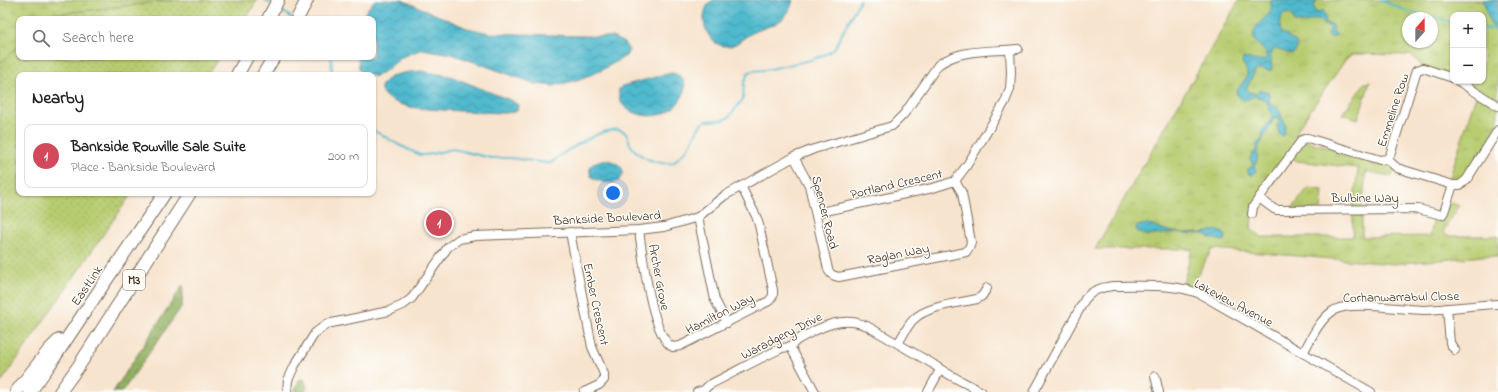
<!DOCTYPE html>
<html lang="en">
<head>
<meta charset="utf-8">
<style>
  :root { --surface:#fff; --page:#f2f2f2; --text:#222; --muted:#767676; --line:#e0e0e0; --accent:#d1495b }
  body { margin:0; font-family:"Indie Flower",sans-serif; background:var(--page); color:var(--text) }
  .controls { position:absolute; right:12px; top:12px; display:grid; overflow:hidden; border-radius:8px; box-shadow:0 1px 3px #0004 }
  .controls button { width:36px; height:36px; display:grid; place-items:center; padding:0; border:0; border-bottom:1px solid var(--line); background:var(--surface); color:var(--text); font:20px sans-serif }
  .compass { position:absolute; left:1402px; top:12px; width:36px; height:36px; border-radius:50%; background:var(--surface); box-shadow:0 1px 3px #0004; rotate:21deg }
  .you { position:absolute; left:613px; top:193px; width:14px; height:14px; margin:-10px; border:3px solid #fff; border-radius:50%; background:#1a73e8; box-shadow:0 0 0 6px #1a73e833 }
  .badge { display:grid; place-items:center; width:26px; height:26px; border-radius:50%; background:var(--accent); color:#fff; font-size:13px; font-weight:700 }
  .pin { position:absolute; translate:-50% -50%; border:2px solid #fff; box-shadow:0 1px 4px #0006 }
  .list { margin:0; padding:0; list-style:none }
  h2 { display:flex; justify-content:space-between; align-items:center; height:52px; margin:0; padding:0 16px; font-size:17px }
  h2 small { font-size:13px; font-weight:400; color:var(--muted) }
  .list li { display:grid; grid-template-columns:26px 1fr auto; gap:12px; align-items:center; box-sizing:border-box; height:64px; margin:0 8px 8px; padding:0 8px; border:1px solid var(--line); border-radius:8px }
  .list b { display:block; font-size:15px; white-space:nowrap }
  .list p { margin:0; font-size:13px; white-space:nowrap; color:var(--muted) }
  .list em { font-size:13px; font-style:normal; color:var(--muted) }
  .icon { flex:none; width:22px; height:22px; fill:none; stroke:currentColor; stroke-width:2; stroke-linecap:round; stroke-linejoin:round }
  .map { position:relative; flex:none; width:1498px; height:392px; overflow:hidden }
  .search { position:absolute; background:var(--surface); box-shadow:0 1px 3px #0004; left:16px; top:16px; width:360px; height:44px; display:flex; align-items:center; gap:10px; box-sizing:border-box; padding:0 14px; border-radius:8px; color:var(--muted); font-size:15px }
  .panel { position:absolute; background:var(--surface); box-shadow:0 1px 3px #0004; left:16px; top:72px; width:360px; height:124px; border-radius:8px }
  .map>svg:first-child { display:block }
  .grass { fill:url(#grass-dots); stroke:#797b47 }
  .forest { fill:url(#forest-crowns); stroke:#666d40 }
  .wetland { fill:url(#wetland-marsh); stroke:#797b47 }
  .park { fill:url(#park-tufts); stroke:#797b47; fill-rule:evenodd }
  .water { fill:url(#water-waves); stroke:#467276 }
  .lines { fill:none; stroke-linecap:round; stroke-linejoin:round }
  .stream { stroke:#50b9ce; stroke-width:2 }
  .minor-casing { stroke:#7d6b5c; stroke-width:10 }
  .highway-casing { stroke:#7d6b5c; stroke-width:14 }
  .minor { stroke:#fff; stroke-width:8 }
  .highway { stroke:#fff; stroke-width:12 }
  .labels { text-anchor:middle; stroke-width:3; stroke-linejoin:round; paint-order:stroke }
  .shield { fill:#fdfcf7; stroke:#75695f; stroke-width:1 }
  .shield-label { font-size:12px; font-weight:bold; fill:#3b2a1e }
  .street-label { font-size:13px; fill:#3b2a1e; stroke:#fdfcf7 }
</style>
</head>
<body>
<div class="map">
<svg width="1498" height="392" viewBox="0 0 1498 392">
  <defs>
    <pattern id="grass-dots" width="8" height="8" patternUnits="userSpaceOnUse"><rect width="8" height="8" fill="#b7cc70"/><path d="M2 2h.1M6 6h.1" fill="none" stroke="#9eaf61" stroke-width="1.8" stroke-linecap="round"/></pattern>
    <pattern id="forest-crowns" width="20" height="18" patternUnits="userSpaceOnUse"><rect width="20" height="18" fill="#91b062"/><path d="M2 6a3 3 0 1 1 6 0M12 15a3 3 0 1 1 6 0" fill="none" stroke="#788f50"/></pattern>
    <pattern id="wetland-marsh" width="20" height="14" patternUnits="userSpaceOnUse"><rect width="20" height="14" fill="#b7cc70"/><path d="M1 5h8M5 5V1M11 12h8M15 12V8" fill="none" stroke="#9eaf61"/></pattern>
    <pattern id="park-tufts" width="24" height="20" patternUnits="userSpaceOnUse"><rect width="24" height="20" fill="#b7cc70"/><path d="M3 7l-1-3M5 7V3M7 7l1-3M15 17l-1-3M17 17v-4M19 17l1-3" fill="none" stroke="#9eaf61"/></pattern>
    <pattern id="water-waves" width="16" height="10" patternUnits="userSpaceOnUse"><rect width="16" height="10" fill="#50b9ce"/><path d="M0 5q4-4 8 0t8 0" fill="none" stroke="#4497a7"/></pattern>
  </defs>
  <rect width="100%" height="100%" fill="#fdfcf7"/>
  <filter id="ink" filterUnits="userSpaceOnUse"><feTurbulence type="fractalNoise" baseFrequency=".025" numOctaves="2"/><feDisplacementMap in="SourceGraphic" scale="8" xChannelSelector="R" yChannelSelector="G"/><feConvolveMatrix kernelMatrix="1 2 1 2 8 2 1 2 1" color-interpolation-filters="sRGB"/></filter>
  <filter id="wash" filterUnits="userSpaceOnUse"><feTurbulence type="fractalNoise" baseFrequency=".012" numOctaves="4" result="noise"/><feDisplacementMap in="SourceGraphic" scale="16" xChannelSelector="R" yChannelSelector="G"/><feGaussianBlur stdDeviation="0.9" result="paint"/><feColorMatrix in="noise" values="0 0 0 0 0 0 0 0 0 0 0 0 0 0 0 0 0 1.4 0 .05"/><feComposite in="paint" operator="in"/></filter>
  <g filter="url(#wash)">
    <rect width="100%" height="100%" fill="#f7e4ce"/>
    <g class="grass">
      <path d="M174,0H257L246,19H44L48,15Z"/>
      <path d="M19,45V57H220L207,75H19V193H132L0,384V64Z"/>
    </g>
    <g class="forest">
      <path d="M183,285L182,306L122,392H113Z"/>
      <path d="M304,379L307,387L305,392H294L299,380Z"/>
    </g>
    <path class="wetland" d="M0,0H174L48,15L44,19H19V45L0,64Z"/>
    <g class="park">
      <path d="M1239,0H1498V130L1466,181L1448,183L1474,101L1478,94L1458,81H1483V15H1453V78L1425,69L1412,56L1408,55L1352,54L1346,59L1297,130L1299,143L1302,140L1380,160L1395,167L1392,176L1366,172L1362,210V237L1430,236L1435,213L1438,214L1448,202L1459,206L1443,232L1449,236H1498V257L1484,256L1393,264L1212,249L1189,290L1182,288L1192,249H1095ZM1408,18H1432V42H1408ZM1290,156L1297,161L1358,168L1353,210V237H1262L1251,229L1252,214Z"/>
      <path d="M1370,82L1358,119L1342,114L1365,83Z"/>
      <path d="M1308,188L1323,190L1321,210L1292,209Z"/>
    </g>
    <g class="water">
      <path d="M375,0H402L467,28L490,33L612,37L624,43L629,50L626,56L600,71L577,80L553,86L536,84L452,54L422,49L402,57L385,71L373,77V75H364L359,69L358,57H373V19H362L366,11Z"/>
      <path d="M713,0H793C786,25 772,24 752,33C743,37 736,48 724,46C705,44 696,11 713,0Z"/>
      <path d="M1270,0L1316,1V4L1314,6L1315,11L1318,13L1323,10L1326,17L1325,23L1333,25L1334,28L1333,30L1336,35L1332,38L1327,35L1330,30V27L1323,24L1320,20C1309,18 1309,26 1294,22C1293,17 1292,13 1286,13C1279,17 1280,25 1281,32L1296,42C1299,58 1287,54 1279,49L1273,50L1271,55L1272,70C1266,72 1261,67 1256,70L1247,87V90L1252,93H1256L1260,90L1268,92L1270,96L1269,100L1270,104L1278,108L1286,126L1284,129L1286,133L1283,136L1280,135L1277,128L1280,118L1279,117L1273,118C1270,130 1261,140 1257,152C1260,159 1253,165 1256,172L1251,176L1248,173V169L1253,166L1250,159L1252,154L1256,150L1257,143L1262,140V130L1269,123L1272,116L1269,107L1264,99L1255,96L1243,101L1236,93C1241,81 1254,77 1242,63L1243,58C1251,58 1255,63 1266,59C1270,49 1250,45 1254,32C1258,18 1276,17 1270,0Z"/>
      <path d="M1483,0H1498V30L1490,23Z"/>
      <path d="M421,71L450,76L512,101L518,105L517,110L515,112L502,113C482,112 463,111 443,110C432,109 421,109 410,107C398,104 366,93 389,78C398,72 411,72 421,71Z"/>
      <path d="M671,73C704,77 673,134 629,110C621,105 618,99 619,89L622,86Z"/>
      <path d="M601,160C614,159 631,168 618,181C609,184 598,182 591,176C587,167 593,163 601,160Z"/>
      <path d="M1147,224C1154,225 1159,228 1165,230C1175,233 1190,233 1200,233C1209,233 1219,226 1226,236L1224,241L1209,238L1205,234C1193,234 1181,232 1169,233C1158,234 1145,239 1136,230L1137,226Z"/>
    </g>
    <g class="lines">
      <g class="stream">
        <path d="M265,0L271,4"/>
        <path d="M1380,0L1409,12L1453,22"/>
        <path d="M278,8L292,18"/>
        <path d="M1483,28L1498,30"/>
        <path d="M331,75L332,71L331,57"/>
        <path d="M373,130L399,145L420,155H427L453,149L491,158H511L548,163L552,162C564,152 608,123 623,131C629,134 628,139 630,144C638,158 658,165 673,163L688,148L701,124L706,121L723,120L729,117L743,99L744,83L748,73L751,71L765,70L811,60L828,53L834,49L860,0"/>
      </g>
    </g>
  </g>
  <g filter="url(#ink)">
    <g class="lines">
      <g class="minor-casing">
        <g id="minor">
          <path d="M1458,81L1498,106"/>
          <path d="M794,157L809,185L828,269C830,275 834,276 839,277L966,252L970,246L971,242L962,193L955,181"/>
          <path d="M1387,159L1397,168L1453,185H1460L1467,179L1498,130"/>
          <path d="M1259,198L1274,209L1277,210L1418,209L1442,215L1444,212L1453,185"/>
          <path d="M816,213L933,188L955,181L967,165L1005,102L1010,89L1011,73L1010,50"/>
          <path d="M1252,214L1253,207L1259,198L1302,140L1307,138L1311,139L1380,160L1387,159L1390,155L1417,70L1423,68L1453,78"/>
          <path d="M698,217L715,300L727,323"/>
          <path d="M639,230C642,252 652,339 673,347L680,346L769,301L773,296V290L759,225L756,216L741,186"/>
          <path d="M570,232L592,347L604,374V380L599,385L584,392"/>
          <path d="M1447,308L1450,343L1455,350"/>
          <path d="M898,343C903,336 907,326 913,320C926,306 959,303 977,299L982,296L987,288"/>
          <path d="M790,346L815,392"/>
          <path d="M1303,353C1311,339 1319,320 1333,311C1349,300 1403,310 1424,310C1449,309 1473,305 1498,304"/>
          <path d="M1155,376L1159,392"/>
          <path d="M287,392L288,380L295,365L315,333L327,324L389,311L403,305L412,298L448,247L459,239L475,236L639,230L664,227L698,217L724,196L794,157L814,149L892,126L904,114L938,65C961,48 990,52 1018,49"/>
          <path d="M697,392L704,390L709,385C733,373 756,360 780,349C783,347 786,348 789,347C793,345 795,341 799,339C820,327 843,315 867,326L933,364C947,375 966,383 982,392"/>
          <path d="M928,392L940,370"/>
          <path d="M1034,392L1085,299C1092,290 1102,287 1113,286C1141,286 1171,283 1198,293L1371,392"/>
        </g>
      </g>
      <g class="highway-casing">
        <g id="highway">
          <path d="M268,19L278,0"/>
          <path d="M297,19L307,0"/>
          <path d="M237,75L247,57"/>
          <path d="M263,75L274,57"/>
          <path d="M16,392L49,350L59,340"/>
          <path d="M30,392L48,367L80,319L165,193"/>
          <path d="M60,392L78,367L190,193"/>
        </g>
      </g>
      <use href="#minor" class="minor"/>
      <use href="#highway" class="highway"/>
    </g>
  </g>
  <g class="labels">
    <rect class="shield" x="123" y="270" width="22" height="20" rx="3"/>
    <g class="shield-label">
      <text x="134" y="284">M3</text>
    </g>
    <g class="street-label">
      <text transform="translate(1392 110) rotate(-72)" y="5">Emmeline Row</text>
      <text transform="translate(896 183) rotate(-13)" y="5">Portland Crescent</text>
      <text x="1365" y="202">Bulbine Way</text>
      <text transform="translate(826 212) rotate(76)" y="5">Spencer Road</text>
      <text transform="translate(607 217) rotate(-3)" y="5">Bankside Boulevard</text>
      <text transform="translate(898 253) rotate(-11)" y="5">Raglan Way</text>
      <text transform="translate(660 277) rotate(79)" y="5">Archer Grove</text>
      <text transform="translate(86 285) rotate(-56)" y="5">EastLink</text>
      <text transform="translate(1401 296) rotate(-1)" y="5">Corhanwarrabul Close</text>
      <text transform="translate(1234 302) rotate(28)" y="5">Lakeview Avenue</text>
      <text transform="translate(597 304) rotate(78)" y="5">Ember Crescent</text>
      <text transform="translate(719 313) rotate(-27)" y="5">Hamilton Way</text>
      <text transform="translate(781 335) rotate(-27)" y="5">Waradgery Drive</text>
    </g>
  </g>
</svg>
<div class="controls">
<button>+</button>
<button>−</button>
</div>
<svg class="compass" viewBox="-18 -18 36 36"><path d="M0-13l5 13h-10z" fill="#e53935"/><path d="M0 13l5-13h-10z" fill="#767676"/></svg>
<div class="you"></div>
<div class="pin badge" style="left:439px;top:223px">1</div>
<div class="search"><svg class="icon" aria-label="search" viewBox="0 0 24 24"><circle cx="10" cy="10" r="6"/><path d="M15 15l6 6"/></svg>Search here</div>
<section class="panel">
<h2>Nearby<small></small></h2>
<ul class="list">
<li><span class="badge">1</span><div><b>Bankside Rowville Sale Suite</b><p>Place · Bankside Boulevard</p></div><em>200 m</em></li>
</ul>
</section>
</div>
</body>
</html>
